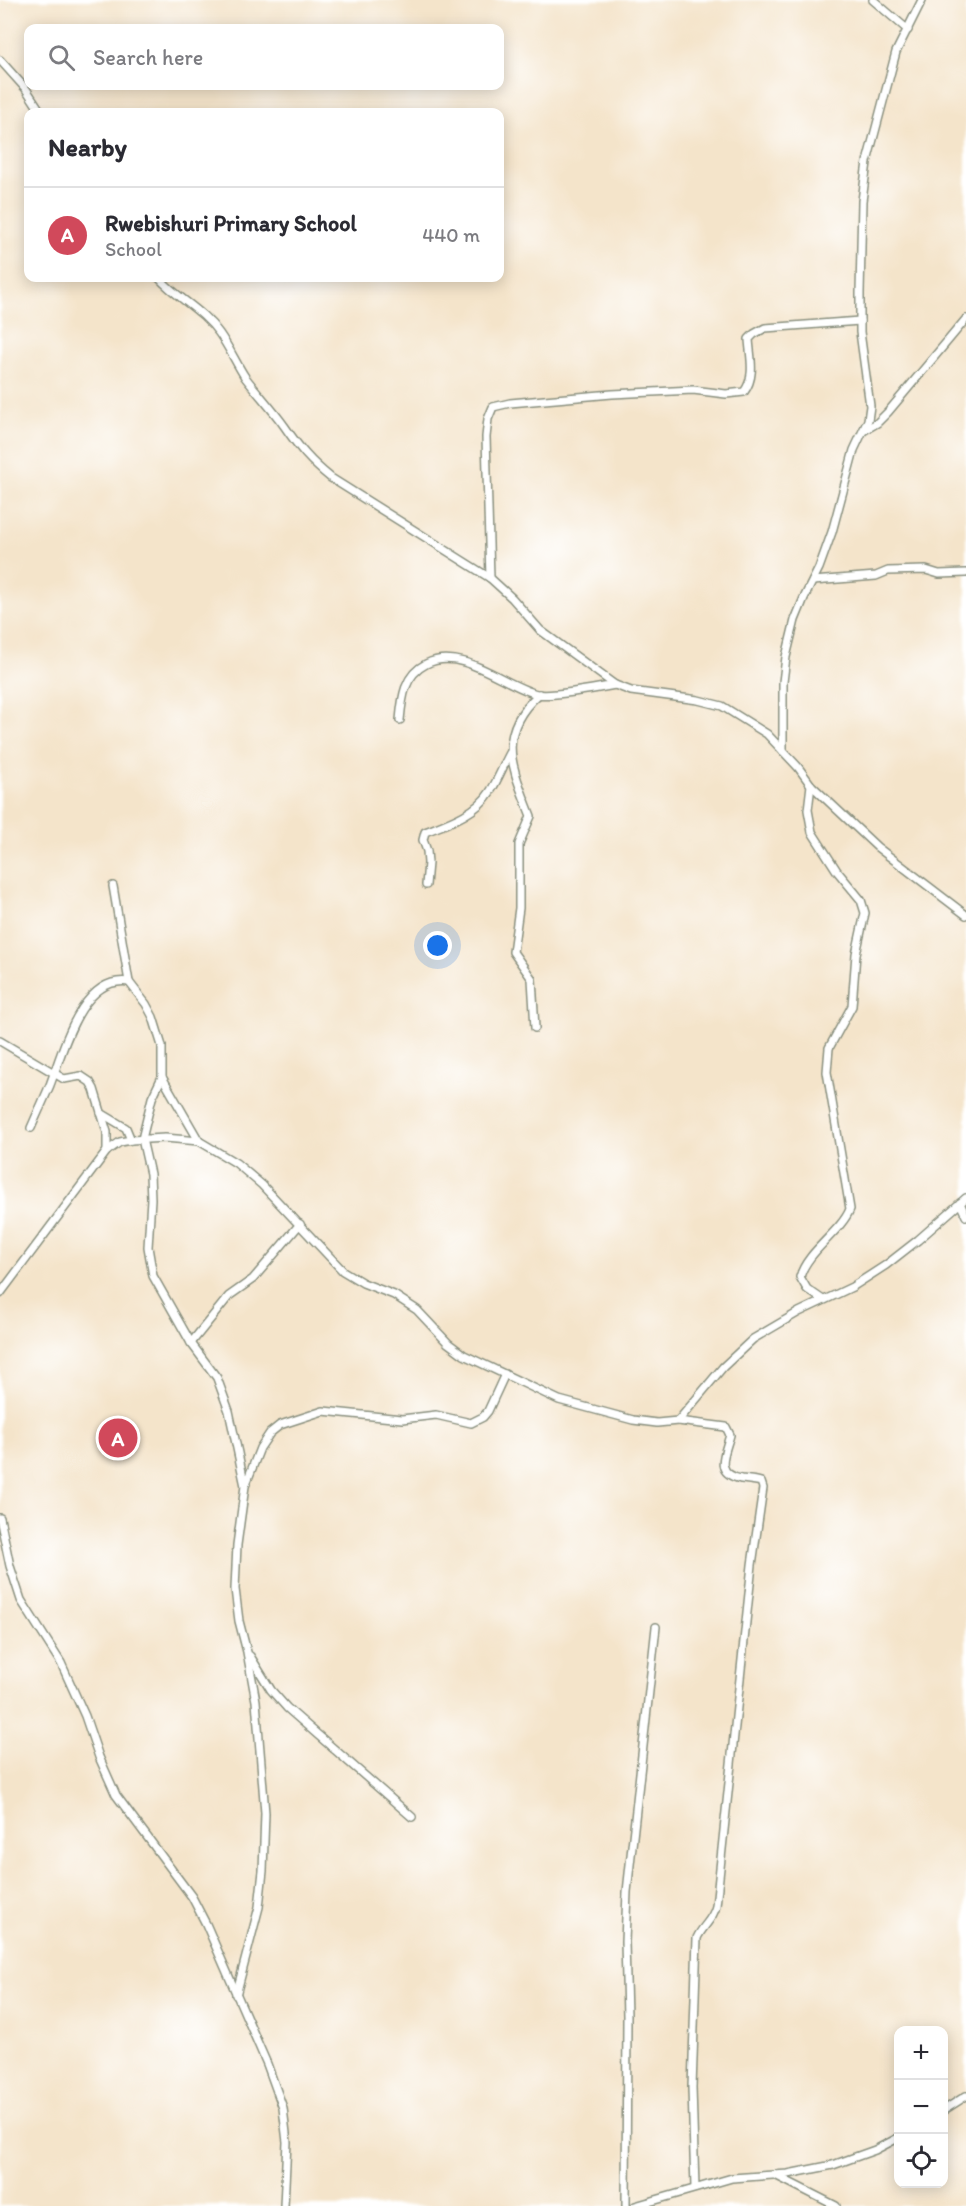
<!DOCTYPE html>
<html lang="en">
<head>
<meta charset="utf-8">
<style>
  :root { --surface:#fff; --page:#f2f2f3; --text:#2b2b33; --muted:#7c7c81; --line:#e1e1e2; --accent:#d1495b }
  body { margin:0; font-family:Itim,sans-serif; background:var(--page); color:var(--text) }
  .controls { position:absolute; right:18px; bottom:18px; display:grid; overflow:hidden; border-radius:12px; box-shadow:0 3px 15px #0003 }
  .controls button { width:54px; height:54px; display:grid; place-items:center; padding:0; border:0; border-bottom:2px solid var(--line); background:var(--surface); color:var(--text); font:30px sans-serif }
  .you { position:absolute; left:438px; top:946px; width:21px; height:21px; margin:-15px; border:4px solid #fff; border-radius:50%; background:#1a73e8; box-shadow:0 0 0 9px #1a73e833 }
  .badge { display:grid; place-items:center; width:39px; height:39px; border-radius:50%; background:var(--accent); color:#fff; font-size:20px; font-weight:700 }
  .pin { position:absolute; translate:-50% -50%; border:3px solid #fff; box-shadow:0 2px 6px #0006 }
  .list { margin:0; padding:0; list-style:none }
  h2 { display:flex; justify-content:space-between; align-items:center; height:78px; margin:0; padding:0 24px; font-size:26px }
  h2 small { font-size:20px; font-weight:400; color:var(--muted) }
  .list li { display:grid; grid-template-columns:39px 1fr auto; gap:18px; align-items:center; box-sizing:border-box; height:96px; padding:0 24px; border-top:2px solid var(--line) }
  .list b { display:block; font-size:22px; white-space:nowrap }
  .list p { margin:0; font-size:20px; white-space:nowrap; color:var(--muted) }
  .list em { font-size:20px; font-style:normal; color:var(--muted) }
  .icon { flex:none; width:33px; height:33px; fill:none; stroke:currentColor; stroke-width:2; stroke-linecap:round; stroke-linejoin:round }
  .map { position:relative; flex:none; width:966px; height:2206px; overflow:hidden }
  .search { position:absolute; background:var(--surface); box-shadow:0 3px 15px #0003; left:24px; top:24px; width:480px; height:66px; display:flex; align-items:center; gap:15px; box-sizing:border-box; padding:0 21px; border-radius:12px; color:var(--muted); font-size:22px }
  .panel { position:absolute; background:var(--surface); box-shadow:0 3px 15px #0003; left:24px; top:108px; width:480px; height:174px; border-radius:12px }
  .map>svg:first-child { display:block }
  .lines { fill:none; stroke-linecap:round; stroke-linejoin:round }
  .street-casing { stroke:#8a907f; stroke-width:10 }
  .street { stroke:#fff; stroke-width:7 }
</style>
</head>
<body>
<div class="map">
<svg width="966" height="2206" viewBox="0 0 966 2206">
  <rect width="100%" height="100%" fill="#fff"/>
  <filter id="ink" filterUnits="userSpaceOnUse"><feTurbulence type="fractalNoise" baseFrequency=".0167" numOctaves="2"/><feDisplacementMap in="SourceGraphic" scale="12" xChannelSelector="R" yChannelSelector="G"/><feConvolveMatrix kernelMatrix="1 2 1 2 8 2 1 2 1" color-interpolation-filters="sRGB"/></filter>
  <filter id="wash" filterUnits="userSpaceOnUse"><feTurbulence type="fractalNoise" baseFrequency=".008" numOctaves="4" result="noise"/><feDisplacementMap in="SourceGraphic" scale="24" xChannelSelector="R" yChannelSelector="G"/><feGaussianBlur stdDeviation="1.35" result="paint"/><feColorMatrix in="noise" values="0 0 0 0 0 0 0 0 0 0 0 0 0 0 0 0 0 1.4 0 .05"/><feComposite in="paint" operator="in"/></filter>
  <g filter="url(#wash)">
    <rect width="100%" height="100%" fill="#f4e4ca"/>
  </g>
  <g filter="url(#ink)">
    <g class="lines">
      <g class="street-casing">
        <g id="street">
          <path d="M873,0L908,30"/>
          <path d="M0,60L26,89L41,112"/>
          <path d="M159,278C177,298 203,310 219,333C229,347 236,363 245,377C258,394 273,410 285,427C300,449 310,461 331,478L490,578L512,598L540,630L615,685L631,691L698,700L722,706L767,734L798,767L811,785L877,847L966,915"/>
          <path d="M865,430L877,423L888,412L966,319"/>
          <path d="M490,578L486,437L488,419L493,407L510,403L612,394L693,390L726,394L744,392C756,376 750,357 749,339L754,334L765,328L860,321"/>
          <path d="M813,581L876,576L888,571L926,570L939,574L966,573"/>
          <path d="M400,720C402,698 404,675 426,664C462,646 503,685 537,694C551,697 599,688 615,685"/>
          <path d="M783,751V682L786,657L795,620L804,598L819,568L832,532L854,450L868,420L870,406L860,332V293L862,201L867,162L896,52L922,0"/>
          <path d="M811,785L808,810L812,832L837,871L861,900L865,913L856,954L852,1006L829,1048L827,1072L850,1209C841,1232 807,1251 800,1277L807,1289L823,1300"/>
          <path d="M426,885L428,863L427,851L423,840L425,832C448,823 476,814 490,792C498,780 503,766 510,753"/>
          <path d="M113,886L129,982L146,1004L153,1017L162,1046V1077L152,1098L142,1139L150,1174L151,1199L148,1247L153,1276L191,1343L217,1378L229,1411L245,1486L237,1545L235,1589L239,1621L247,1652L256,1701L265,1813L263,1871L259,1907L236,1995"/>
          <path d="M535,1028L532,979L513,952L519,908V844L531,816C513,769 494,734 539,694"/>
          <path d="M0,1041L64,1079L81,1076L90,1082L94,1089L107,1132V1151"/>
          <path d="M162,1077L199,1141"/>
          <path d="M101,1113L126,1128L131,1140"/>
          <path d="M31,1128C37,1114 44,1099 50,1085C63,1051 81,975 129,982"/>
          <path d="M960,1203L966,1216"/>
          <path d="M0,1294L107,1151L120,1142L131,1140L165,1138L199,1141L236,1163L262,1185L343,1271L363,1283L394,1295L417,1310L448,1343L464,1355L559,1400L633,1420L657,1423L678,1421L723,1367L753,1339L799,1312L852,1287L886,1265L918,1240L966,1198"/>
          <path d="M191,1343L229,1296L253,1279L300,1224"/>
          <path d="M678,1421L726,1427L730,1435C725,1454 713,1473 741,1479C748,1480 754,1480 761,1482L763,1488L752,1565L716,1906C713,1920 703,1925 697,1938L692,2088L695,2188"/>
          <path d="M246,1484L260,1448L270,1433L280,1425L323,1411L402,1419L436,1415L471,1423L483,1417L488,1411L505,1374"/>
          <path d="M0,1518L10,1566L21,1600L61,1663L85,1716L99,1757L116,1795L192,1897L206,1924L267,2064L283,2108L287,2142L284,2206"/>
          <path d="M250,1656L271,1690L287,1708L412,1817"/>
          <path d="M944,2110L966,2096"/>
          <path d="M775,2175L836,2206"/>
          <path d="M626,2206L627,2016L625,1942L627,1892L656,1627"/>
          <path d="M635,2206L732,2178L788,2174L833,2165L875,2150L898,2138"/>
        </g>
      </g>
      <use href="#street" class="street"/>
    </g>
  </g>
</svg>
<div class="controls">
<button>+</button>
<button>−</button>
<button><svg class="icon" aria-label="locate" viewBox="0 0 24 24"><circle cx="12" cy="12" r="6"/><path d="M12 2v4M12 18v4M2 12h4M18 12h4"/></svg></button>
</div>
<div class="you"></div>
<div class="pin badge" style="left:118px;top:1438px">A</div>
<div class="search"><svg class="icon" aria-label="search" viewBox="0 0 24 24"><circle cx="10" cy="10" r="6"/><path d="M15 15l6 6"/></svg>Search here</div>
<section class="panel">
<h2>Nearby<small></small></h2>
<ul class="list">
<li><span class="badge">A</span><div><b>Rwebishuri Primary School</b><p>School</p></div><em>440 m</em></li>
</ul>
</section>
</div>
</body>
</html>
